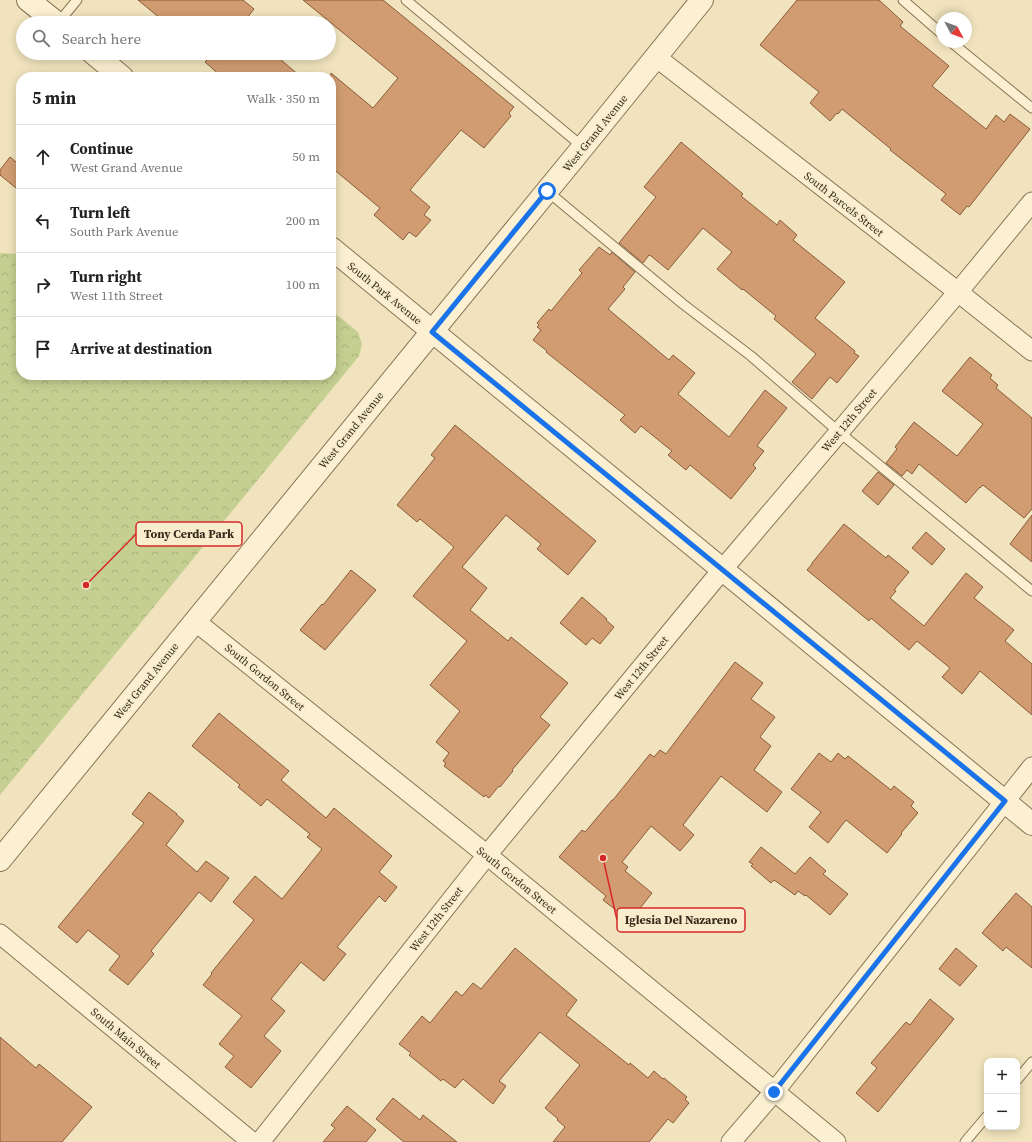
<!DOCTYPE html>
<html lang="en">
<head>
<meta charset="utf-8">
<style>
  :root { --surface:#fff; --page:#f2f2f2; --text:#222; --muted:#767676; --line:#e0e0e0 }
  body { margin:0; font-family:"Source Serif 4",serif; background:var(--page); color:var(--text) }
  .controls { position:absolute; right:12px; bottom:12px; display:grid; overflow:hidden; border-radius:8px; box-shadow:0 2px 10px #0003 }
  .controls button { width:36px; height:36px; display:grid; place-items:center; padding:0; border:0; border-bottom:1px solid var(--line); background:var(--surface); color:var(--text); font:20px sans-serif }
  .compass { position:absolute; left:936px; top:12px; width:36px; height:36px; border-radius:50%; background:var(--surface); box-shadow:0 2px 10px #0003; rotate:131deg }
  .stop { position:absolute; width:12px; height:12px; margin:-9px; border:3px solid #1a73e8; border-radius:50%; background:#fff }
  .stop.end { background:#1a73e8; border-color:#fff; box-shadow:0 1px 4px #0008 }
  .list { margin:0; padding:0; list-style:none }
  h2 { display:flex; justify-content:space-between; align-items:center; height:52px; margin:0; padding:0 16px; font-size:17px }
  h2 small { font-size:13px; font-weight:400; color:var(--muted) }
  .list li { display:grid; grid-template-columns:26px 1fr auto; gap:12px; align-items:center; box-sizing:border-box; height:64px; padding:0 16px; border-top:1px solid var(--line) }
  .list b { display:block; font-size:15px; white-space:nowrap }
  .list p { margin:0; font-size:13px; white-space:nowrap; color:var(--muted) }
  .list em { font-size:13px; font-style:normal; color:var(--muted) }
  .icon { flex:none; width:22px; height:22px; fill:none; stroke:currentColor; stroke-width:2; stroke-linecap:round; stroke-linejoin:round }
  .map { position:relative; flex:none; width:1032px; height:1142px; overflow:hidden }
  .search { position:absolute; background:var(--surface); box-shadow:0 2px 10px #0003; left:16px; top:16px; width:320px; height:44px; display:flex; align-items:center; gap:10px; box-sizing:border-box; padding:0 14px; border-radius:22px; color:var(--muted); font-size:15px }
  .panel { position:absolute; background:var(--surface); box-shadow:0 2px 10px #0003; left:16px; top:72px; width:320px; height:308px; border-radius:16px }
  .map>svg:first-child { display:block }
  .forest { fill:url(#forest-crowns) }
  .building { fill:#d19c71; stroke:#8a5c3a }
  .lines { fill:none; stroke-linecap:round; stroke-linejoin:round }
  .service-casing { stroke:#897355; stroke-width:11 }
  .minor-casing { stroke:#897355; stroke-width:21 }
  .tertiary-casing { stroke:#897355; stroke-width:24 }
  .service { stroke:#fbf0d1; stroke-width:9 }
  .minor { stroke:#fbf0d1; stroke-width:19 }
  .tertiary { stroke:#fbf0d1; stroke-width:22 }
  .route { stroke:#1a73e8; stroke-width:5 }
  .labels { text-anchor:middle; stroke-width:3.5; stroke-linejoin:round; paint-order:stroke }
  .street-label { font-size:11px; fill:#372a1b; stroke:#f7edcd }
  .leader { fill:none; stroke:#d62828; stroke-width:1.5 }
  .callout-dot { fill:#d62828; stroke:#f7edcd; stroke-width:1.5 }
  .callout { fill:#f7edcd; stroke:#d62828; stroke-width:1.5 }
  .callout-label { font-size:12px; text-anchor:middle; font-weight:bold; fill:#372a1b }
</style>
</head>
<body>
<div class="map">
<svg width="1032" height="1142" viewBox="0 0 1032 1142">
  <defs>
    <pattern id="forest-crowns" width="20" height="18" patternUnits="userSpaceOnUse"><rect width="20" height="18" fill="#c5cf91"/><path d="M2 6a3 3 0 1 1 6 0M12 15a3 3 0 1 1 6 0" fill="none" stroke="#aab27c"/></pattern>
  </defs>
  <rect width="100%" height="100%" fill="#f0e3bd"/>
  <path class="forest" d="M0,253L21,254V375H331V310L358,332L362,344L359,356L0,795Z"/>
  <g class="building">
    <path d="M138,0H243L254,9L243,23H166Z"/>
    <path d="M303,0H383L514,107L509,113L511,116L484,148L461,130L410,190L430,207L424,215L431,220L416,237L409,232L403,240L374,215L380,208L331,167V73L373,108L398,78Z"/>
    <path d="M797,0H879L903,22L900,26L949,66L932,86L986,129L996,115L1004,122L1010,114L1030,129L969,207L967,206L960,215L941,200L946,194L890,150L891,149L842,109L838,114L837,113L830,121L810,103L819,92L760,45Z"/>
    <path d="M204,53H273L301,77H222L205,62L207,60L201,56Z"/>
    <path d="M681,142L743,194L741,196L777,225L780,220L797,235L793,240L845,282L815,318L855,351L854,353L859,356L837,383L830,377L812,399L792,382L816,354L774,319L776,316L743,289L742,290L717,269L732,252L703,228L668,270L651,256L649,255L643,263L619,243L656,197L644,187Z"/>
    <path d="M10,157L21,166V192L0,175V170Z"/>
    <path d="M599,247L610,255L612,252L635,272L623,287L625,289L608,309L669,360L673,355L695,373L678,394L729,437L765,390L787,408L759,443L757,446L764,451L753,465L756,468L731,499L690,465L686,470L668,455L672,451L641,426L635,433L620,420L625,415L546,352L547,351L533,340L541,330L537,327L539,325L537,323L549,309L551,311L582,273L579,270Z"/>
    <path d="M970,357L992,375L990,378L998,385L996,388L1032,418V509L1024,518L983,485L980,488V487L966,503L919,464L912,474L907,470L902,476L886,463L897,449L895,447L914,422L957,456L983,424L942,391Z"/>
    <path d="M455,425L596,541L568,575L537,549L541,544L506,515L462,567L487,588L470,610L508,641L511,637L568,683L540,717L550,725L512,770L513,771L500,787L499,786L489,798L485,795L484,797L444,766L446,763L443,761L449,753L436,742L460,711L430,685L467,641L413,596L454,547L420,519L417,522L397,505L435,458L431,455Z"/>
    <path d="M878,472L894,485L878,505L862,491Z"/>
    <path d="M1032,515V562L1010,544Z"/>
    <path d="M844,524L886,558L888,555L909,572L894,590L896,591L890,598L924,626L966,573L983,587L974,598L1014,630L1005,641L1032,664V715L980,671L962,694L942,677L950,668L917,641L909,650L871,618L869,621L807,570L812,564V563Z"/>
    <path d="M926,532L945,549L932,565L912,548Z"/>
    <path d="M351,570L376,590L325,650L300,630L322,604L323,605Z"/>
    <path d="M582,597L607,619L606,620L614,627L600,644L592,638L586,645L560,623Z"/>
    <path d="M735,662L763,683L751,699L775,717L760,737L771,746L754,770L782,792L767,812L721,776L683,825L694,835L680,851L651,826L622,862L628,867L625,871L652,893L630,921L603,900L606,896L559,857L582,830L585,832L612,800H613L650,754L654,757L660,750L666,754Z"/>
    <path d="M219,713L289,771L281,780L326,818L334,808L392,856L379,872L397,887L385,902L379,896L337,947L346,954L324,981L301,962L271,999L285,1011L264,1036L281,1051L251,1088L225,1067L234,1056L219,1044L242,1016L203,985L212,974L211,973L254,920L233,902L255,876L282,899L322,849L307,837L310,834L267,799L261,806L238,787L240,785L192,746Z"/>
    <path d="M819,753L831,762L838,753L845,759L848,756L891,790L894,786L914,802L911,806L918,813L901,833L902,834L887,853L846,820L828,843L809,827L821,812L791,789Z"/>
    <path d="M149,792L177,814H176L184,821L166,845L197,872L206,861L229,878L211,902L199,892L151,951L154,954L128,985L109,970L120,956L88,930L77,943L58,927L144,823L132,814Z"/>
    <path d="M761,847L795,874L810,857L826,871L823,874L848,894L830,915L806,895L805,896L798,891L795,895L774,880L771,883L751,866L753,864L749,862Z"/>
    <path d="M1016,893L1032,907V968L1006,947L1003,951L982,933Z"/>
    <path d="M515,948L577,1000L566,1015L629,1065L630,1063L648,1078L654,1071L663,1079L664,1078L687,1097L685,1099L689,1103L673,1123L668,1119L649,1142H553L565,1127L557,1120L558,1119L545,1108L580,1065L540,1032L499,1081L506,1086L493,1104L463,1079L455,1088L443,1079L441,1081L409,1055L411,1053L399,1044L422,1016L430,1023L456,991L462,996L473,983L481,989Z"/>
    <path d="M956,948L977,966L960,986L939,969Z"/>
    <path d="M930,999L954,1019L878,1112L856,1093L877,1068L871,1063L906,1022L910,1025Z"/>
    <path d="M0,1037L36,1068L39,1064L92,1107L62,1142H0Z"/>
    <path d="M393,1098L420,1120L423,1115L457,1142H404L376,1119Z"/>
    <path d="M347,1106L376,1130L366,1142H323L335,1128L331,1125Z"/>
  </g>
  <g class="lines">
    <g class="service-casing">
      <g id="service">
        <path d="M406,0L583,147"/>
        <path d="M903,0L942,34"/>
        <path d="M58,23L77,0"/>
        <path d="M951,42L1032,108"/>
        <path d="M547,191L683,304L751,356L839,432L1032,591"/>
        <path d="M1017,1080L1032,1062"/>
        <path d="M965,1142L987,1116"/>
      </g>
    </g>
    <g class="minor-casing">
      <g id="minor">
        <path d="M656,57L958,292L1032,351"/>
        <path d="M195,621L487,855L836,1142"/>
        <path d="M0,934L252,1142"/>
        <path d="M260,1142L487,855L722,570L958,292L1032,202"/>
        <path d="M731,1142L774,1092L1032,767"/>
      </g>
    </g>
    <g class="tertiary-casing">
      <g id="tertiary">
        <path d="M28,0L57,23"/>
        <path d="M93,53L122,77"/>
        <path d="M331,248L1032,824"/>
        <path d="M0,860L583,147L702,0"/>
      </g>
    </g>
    <use href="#service" class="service"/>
    <use href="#minor" class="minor"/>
    <use href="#tertiary" class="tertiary"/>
  </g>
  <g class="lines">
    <path class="route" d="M547,191L432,332L1005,801L774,1092"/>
  </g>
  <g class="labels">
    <g class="street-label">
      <text transform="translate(595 133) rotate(-51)" y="4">West Grand Avenue</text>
      <text transform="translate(844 204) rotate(38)" y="4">South Parcels Street</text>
      <text transform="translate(385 293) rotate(39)" y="4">South Park Avenue</text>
      <text transform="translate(849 420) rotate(-50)" y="4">West 12th Street</text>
      <text transform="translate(351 430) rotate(-51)" y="4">West Grand Avenue</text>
      <text transform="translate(641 668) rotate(-51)" y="4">West 12th Street</text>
      <text transform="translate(265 677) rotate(39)" y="4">South Gordon Street</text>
      <text transform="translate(146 681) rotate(-51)" y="4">West Grand Avenue</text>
      <text transform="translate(517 880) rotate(39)" y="4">South Gordon Street</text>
      <text transform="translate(436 919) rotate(-52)" y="4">West 12th Street</text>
      <text transform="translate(126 1038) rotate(40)" y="4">South Main Street</text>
    </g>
  </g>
  <path class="leader" d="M86 585L136 534M603 858L617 920"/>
  <g class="callout-dot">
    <circle cx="86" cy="585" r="4"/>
    <circle cx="603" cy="858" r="4"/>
  </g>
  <g class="callout">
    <rect x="136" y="522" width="106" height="24" rx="4"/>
    <rect x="617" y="908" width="128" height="24" rx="4"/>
  </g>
  <g class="callout-label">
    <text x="189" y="538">Tony Cerda Park</text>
    <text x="681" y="924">Iglesia Del Nazareno</text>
  </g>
</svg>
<div class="controls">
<button>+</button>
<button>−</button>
</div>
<svg class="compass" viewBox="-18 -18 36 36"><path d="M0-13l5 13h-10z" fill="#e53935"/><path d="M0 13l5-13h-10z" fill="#767676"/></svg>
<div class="stop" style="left:547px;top:191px"></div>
<div class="stop end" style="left:774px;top:1092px"></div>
<div class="search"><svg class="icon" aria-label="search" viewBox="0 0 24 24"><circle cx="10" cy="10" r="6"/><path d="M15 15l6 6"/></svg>Search here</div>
<section class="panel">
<h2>5 min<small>Walk · 350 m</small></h2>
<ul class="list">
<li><svg class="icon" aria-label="ahead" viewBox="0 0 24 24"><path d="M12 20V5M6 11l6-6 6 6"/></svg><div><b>Continue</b><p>West Grand Avenue</p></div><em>50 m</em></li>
<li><svg class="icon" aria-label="left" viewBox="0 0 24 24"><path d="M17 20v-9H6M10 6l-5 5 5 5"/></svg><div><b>Turn left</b><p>South Park Avenue</p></div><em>200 m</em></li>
<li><svg class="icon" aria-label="right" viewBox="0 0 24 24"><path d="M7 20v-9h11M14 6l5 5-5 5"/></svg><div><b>Turn right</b><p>West 11th Street</p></div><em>100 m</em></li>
<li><svg class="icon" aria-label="arrive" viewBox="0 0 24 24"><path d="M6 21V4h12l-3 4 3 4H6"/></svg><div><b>Arrive at destination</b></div></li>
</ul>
</section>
</div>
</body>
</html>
